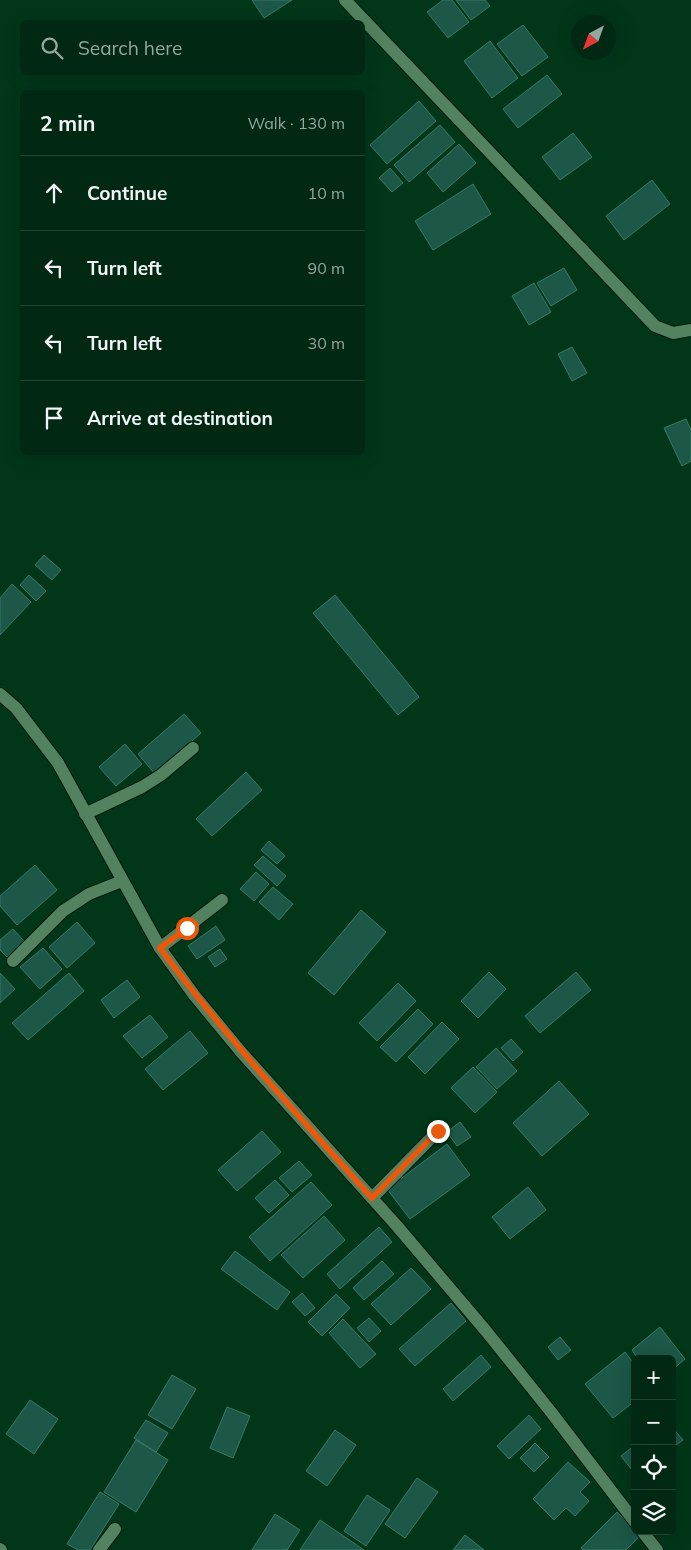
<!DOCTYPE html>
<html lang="en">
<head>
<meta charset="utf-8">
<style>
  :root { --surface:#012813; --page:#0b301c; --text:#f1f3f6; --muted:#96a6a0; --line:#234433 }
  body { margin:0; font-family:Mulish,sans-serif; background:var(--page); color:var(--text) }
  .controls { position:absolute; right:15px; bottom:15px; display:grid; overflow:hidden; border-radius:8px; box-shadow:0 5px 20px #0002 }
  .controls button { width:45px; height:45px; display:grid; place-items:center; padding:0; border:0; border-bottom:1px solid var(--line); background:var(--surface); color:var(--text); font:25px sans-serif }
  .compass { position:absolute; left:571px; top:15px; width:45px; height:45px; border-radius:50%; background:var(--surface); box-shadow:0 5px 20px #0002; rotate:221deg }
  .stop { position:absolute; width:15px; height:15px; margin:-11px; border:4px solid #ea580c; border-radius:50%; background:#fff }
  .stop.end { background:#ea580c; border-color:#fff; box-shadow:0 1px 5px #0008 }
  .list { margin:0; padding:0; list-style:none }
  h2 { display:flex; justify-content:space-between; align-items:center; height:65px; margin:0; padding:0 20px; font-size:21px }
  h2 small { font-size:16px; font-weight:400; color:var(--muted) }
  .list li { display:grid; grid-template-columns:32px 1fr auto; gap:15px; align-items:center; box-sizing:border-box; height:75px; padding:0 20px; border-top:1px solid var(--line) }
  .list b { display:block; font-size:19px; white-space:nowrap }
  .list em { font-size:16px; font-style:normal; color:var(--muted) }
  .icon { flex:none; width:28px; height:28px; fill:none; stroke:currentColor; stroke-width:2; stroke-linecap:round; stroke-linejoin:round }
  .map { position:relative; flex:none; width:691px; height:1550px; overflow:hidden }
  .search { position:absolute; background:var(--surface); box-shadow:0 5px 20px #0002; left:20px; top:20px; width:345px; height:55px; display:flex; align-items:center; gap:12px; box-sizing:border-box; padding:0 18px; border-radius:8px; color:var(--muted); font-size:19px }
  .panel { position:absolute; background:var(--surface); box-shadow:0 5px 20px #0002; left:20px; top:90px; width:345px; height:365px; border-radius:8px }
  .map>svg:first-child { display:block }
  .building { fill:#1c5747; stroke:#377a67 }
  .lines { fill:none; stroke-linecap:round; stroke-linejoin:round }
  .service-casing { stroke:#021a0a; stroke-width:14 }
  .minor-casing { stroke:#021a0a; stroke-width:14 }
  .service { stroke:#528260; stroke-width:12 }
  .minor { stroke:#528260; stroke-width:12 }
  .route { stroke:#ea580c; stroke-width:6 }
</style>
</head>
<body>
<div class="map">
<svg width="691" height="1550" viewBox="0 0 691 1550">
  <rect width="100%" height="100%" fill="#013619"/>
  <g class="building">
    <path d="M252,0H292L264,18Z"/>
    <path d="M443,0H452L469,22L448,38L427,12Z"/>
    <path d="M456,0H485L490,6L471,20Z"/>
    <path d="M523,25L548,57L522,76L497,44Z"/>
    <path d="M490,41L518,78L492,98L464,61Z"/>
    <path d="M547,75L562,94L518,128L503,109Z"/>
    <path d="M419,101L436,121L387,164L370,145Z"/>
    <path d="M440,125L455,142L409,182L394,165Z"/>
    <path d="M573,133L592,157L560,180L542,157Z"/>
    <path d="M459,144L476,163L443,192L427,173Z"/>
    <path d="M390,168L403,183L392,192L379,178Z"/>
    <path d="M652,180L670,204L624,240L606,216Z"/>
    <path d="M473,184L491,214L433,250L415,221Z"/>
    <path d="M564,268L577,290L551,306L537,283Z"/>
    <path d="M534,283L551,312L529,325L512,296Z"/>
    <path d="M572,347L587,373L572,381L558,354Z"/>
    <path d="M686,419L691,430V461L682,466L664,428Z"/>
    <path d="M44,555L61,570L52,580L35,565Z"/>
    <path d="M29,575L46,591L36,601L20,585Z"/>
    <path d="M12,584L31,602L0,635V598Z"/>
    <path d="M335,595L419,697L398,715L313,613Z"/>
    <path d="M184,714L201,733L155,774L138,754Z"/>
    <path d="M125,744L142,764L116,786L99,767Z"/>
    <path d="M246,772L262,790L212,836L196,819Z"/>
    <path d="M269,841L285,856L277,864L261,850Z"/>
    <path d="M263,856L286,876L277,886L254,865Z"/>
    <path d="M35,865L57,890L17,925L0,906V896Z"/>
    <path d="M256,872L269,884L254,901L240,889Z"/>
    <path d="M273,887L293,904L279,920L259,902Z"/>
    <path d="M361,910L386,932L334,995L308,973Z"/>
    <path d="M77,922L95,943L67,968L49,947Z"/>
    <path d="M216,926L225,940L197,959L188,946Z"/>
    <path d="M13,929L24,941L7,957L0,950V940Z"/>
    <path d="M43,948L62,969L40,989L20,967Z"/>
    <path d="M220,949L227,959L215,967L208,957Z"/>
    <path d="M489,972L506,989L478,1018L461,1001Z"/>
    <path d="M576,972L591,990L540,1033L525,1016Z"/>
    <path d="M0,973L15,989L0,1003Z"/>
    <path d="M69,973L84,991L28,1040L12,1023Z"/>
    <path d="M127,980L140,997L114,1018L101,1000Z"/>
    <path d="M398,983L416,1001L377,1041L359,1023Z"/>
    <path d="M418,1009L433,1024L396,1062L380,1047Z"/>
    <path d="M150,1015L168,1037L142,1058L123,1036Z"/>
    <path d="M442,1022L459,1039L425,1074L408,1057Z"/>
    <path d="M190,1031L208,1053L163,1090L145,1069Z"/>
    <path d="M511,1039L523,1052L513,1061L501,1048Z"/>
    <path d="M496,1048L517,1071L497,1089L476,1067Z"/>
    <path d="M473,1067L497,1092L475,1113L451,1088Z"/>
    <path d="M559,1081L589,1114L542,1156L513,1123Z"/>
    <path d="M460,1122L471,1137L457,1146L447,1132Z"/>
    <path d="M262,1131L281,1152L237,1191L218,1170Z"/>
    <path d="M447,1144L470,1175L410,1219L387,1189Z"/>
    <path d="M299,1161L312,1175L292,1192L279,1178Z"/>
    <path d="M275,1180L289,1195L269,1213L255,1198Z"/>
    <path d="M311,1182L332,1205L270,1261L249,1237Z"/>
    <path d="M528,1187L546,1210L510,1239L492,1217Z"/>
    <path d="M324,1216L345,1240L303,1278L281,1255Z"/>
    <path d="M379,1227L392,1242L340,1289L327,1274Z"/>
    <path d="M235,1251L290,1292L277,1310L221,1269Z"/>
    <path d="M382,1261L394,1274L364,1300L353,1288Z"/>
    <path d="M411,1268L431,1289L391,1325L371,1304Z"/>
    <path d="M302,1293L315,1308L305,1316L292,1302Z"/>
    <path d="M336,1294L350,1308L322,1336L308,1322Z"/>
    <path d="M451,1303L466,1321L415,1366L399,1349Z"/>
    <path d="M369,1318L381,1331L369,1342L357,1328Z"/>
    <path d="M343,1319L376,1354L360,1368L329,1333Z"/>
    <path d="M660,1327L685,1359L672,1370V1359H638L632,1350Z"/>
    <path d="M560,1337L571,1350L558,1360L548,1347Z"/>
    <path d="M625,1352L635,1365V1401L613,1418L585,1384Z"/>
    <path d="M481,1355L491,1367L453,1401L443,1389Z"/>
    <path d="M172,1375L196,1389L172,1429L148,1415Z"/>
    <path d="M30,1400L58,1419L34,1454L6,1434Z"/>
    <path d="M227,1407L250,1416L233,1458L210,1448Z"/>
    <path d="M529,1415L541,1429L509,1459L497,1446Z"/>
    <path d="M146,1420L168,1433L156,1452L134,1438Z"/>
    <path d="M672,1427L683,1440L672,1448Z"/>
    <path d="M335,1430L356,1445L327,1486L306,1471Z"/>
    <path d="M136,1440L168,1460L136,1512L104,1492Z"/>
    <path d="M535,1443L549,1457L534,1472L520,1458Z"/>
    <path d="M635,1445V1474L621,1456Z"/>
    <path d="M568,1462L590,1482L580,1492L589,1501L575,1516L566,1508L554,1520L533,1499Z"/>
    <path d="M417,1478L438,1492L405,1538L385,1524Z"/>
    <path d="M100,1492L119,1504L90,1550H78L67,1544Z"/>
    <path d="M367,1495L390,1510L366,1546L344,1531Z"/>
    <path d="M617,1512L641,1535L626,1550H583L581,1548Z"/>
    <path d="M275,1514L300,1530L287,1550H252Z"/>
    <path d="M320,1520L364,1550H300Z"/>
    <path d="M465,1535L484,1550H453Z"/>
  </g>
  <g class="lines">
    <g class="service-casing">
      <g id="service">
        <path d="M85,814L142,787L161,775L193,748"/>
        <path d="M160,948L222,900"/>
        <path d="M13,961L63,911L89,894L122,881"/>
        <path d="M372,1198L438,1131"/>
        <path d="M99,1550L115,1529"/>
      </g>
    </g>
    <g class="minor-casing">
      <g id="minor">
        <path d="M345,0L655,326L673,333L691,330"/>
        <path d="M0,694L16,708L58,763L160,948L194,995L241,1052L397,1226L486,1331L551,1412L635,1522"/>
        <path d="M642,1531L657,1550"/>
        <path d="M0,1549L1,1550"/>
      </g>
    </g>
    <use href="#service" class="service"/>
    <use href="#minor" class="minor"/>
  </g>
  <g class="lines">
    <path class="route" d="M187,928L160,948C225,1036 299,1116 372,1198L438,1131"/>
  </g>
</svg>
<div class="controls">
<button>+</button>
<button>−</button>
<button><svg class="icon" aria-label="locate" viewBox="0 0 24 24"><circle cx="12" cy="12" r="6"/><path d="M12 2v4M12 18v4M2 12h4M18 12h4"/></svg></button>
<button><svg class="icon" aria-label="layers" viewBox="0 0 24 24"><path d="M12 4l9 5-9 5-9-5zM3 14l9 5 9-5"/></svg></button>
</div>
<svg class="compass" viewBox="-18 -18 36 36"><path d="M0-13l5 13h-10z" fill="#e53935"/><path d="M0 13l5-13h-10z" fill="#96a6a0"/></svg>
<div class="stop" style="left:187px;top:928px"></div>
<div class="stop end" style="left:438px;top:1131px"></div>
<div class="search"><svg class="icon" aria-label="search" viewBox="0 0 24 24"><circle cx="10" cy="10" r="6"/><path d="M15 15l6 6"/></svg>Search here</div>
<section class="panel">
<h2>2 min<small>Walk · 130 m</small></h2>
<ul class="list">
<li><svg class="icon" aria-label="ahead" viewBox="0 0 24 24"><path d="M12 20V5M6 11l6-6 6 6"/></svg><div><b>Continue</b></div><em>10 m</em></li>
<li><svg class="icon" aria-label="left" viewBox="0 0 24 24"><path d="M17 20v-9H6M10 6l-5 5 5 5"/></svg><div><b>Turn left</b></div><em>90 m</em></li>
<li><svg class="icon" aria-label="left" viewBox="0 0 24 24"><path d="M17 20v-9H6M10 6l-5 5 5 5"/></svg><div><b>Turn left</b></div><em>30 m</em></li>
<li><svg class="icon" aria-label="arrive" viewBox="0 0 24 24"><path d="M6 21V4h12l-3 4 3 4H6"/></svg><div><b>Arrive at destination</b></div></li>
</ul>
</section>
</div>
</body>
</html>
